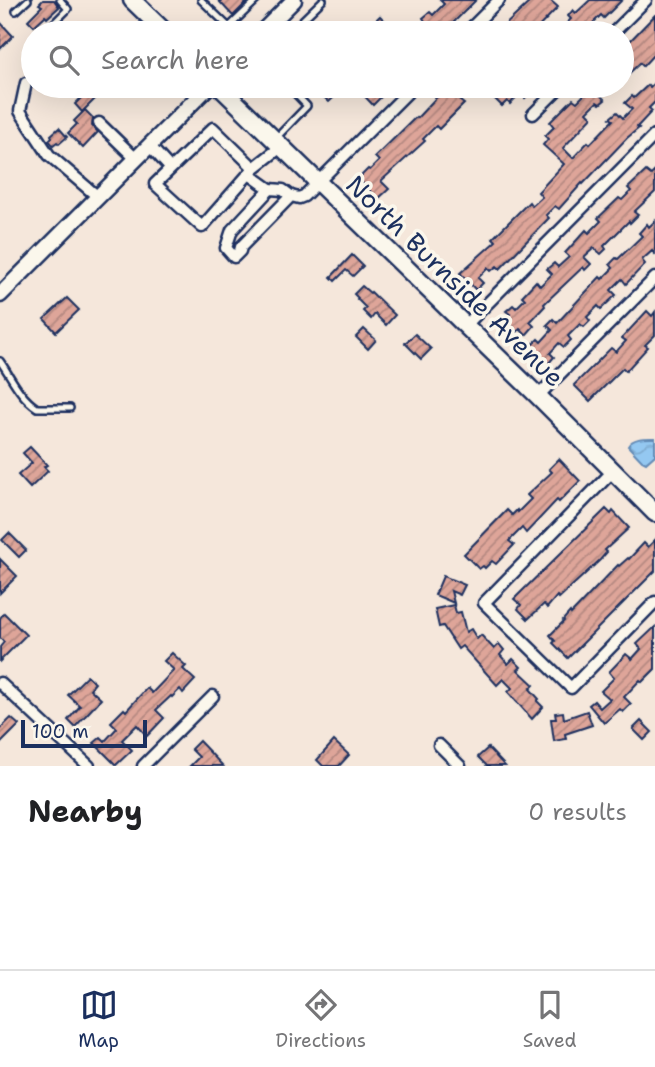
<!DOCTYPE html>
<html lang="en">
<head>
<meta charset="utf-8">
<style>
  :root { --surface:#fff; --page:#f2f2f2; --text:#202124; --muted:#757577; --line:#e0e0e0; --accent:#1b2f5e }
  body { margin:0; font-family:"Shantell Sans",sans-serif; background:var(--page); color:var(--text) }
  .scale { position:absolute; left:21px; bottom:18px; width:126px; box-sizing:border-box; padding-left:7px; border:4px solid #1b2f5e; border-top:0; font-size:19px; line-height:24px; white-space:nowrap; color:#1b2f5e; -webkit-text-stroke:5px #fbf7ec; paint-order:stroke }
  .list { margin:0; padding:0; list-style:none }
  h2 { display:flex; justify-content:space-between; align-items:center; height:91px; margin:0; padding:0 28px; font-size:30px }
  h2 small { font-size:23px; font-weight:400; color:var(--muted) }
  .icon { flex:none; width:38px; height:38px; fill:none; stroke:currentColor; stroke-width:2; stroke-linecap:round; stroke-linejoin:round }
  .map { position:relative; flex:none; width:655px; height:766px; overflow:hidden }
  .search { position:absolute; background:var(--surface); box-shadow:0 7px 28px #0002; left:21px; right:21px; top:21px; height:77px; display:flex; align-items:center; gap:18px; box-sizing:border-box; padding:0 24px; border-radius:38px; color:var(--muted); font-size:26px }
  .sheet { height:203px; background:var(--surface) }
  nav { display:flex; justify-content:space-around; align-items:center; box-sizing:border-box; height:98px; border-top:2px solid var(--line); background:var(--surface); font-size:19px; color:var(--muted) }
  nav a { display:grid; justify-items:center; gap:4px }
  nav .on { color:var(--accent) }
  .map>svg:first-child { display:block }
  .water { fill:url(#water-waves); stroke:#648bb6; stroke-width:2 }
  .building { fill:url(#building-hatch); stroke:#1b2f5e; stroke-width:2 }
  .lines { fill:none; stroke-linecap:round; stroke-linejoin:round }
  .lane-casing { stroke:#1b2f5e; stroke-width:10 }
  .street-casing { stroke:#1b2f5e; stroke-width:15 }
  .secondary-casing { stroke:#1b2f5e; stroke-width:19 }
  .primary-casing { stroke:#1b2f5e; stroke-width:21 }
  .lane { stroke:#fbf7ec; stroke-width:5 }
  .street { stroke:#fbf7ec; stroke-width:10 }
  .secondary { stroke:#fbf7ec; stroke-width:14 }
  .primary { stroke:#fbf7ec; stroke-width:16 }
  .labels { text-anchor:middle; stroke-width:7; stroke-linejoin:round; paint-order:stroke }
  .street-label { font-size:26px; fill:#1b2f5e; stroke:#fbf7ec }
</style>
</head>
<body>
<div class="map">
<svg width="655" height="766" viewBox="0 0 655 766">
  <defs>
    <pattern id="water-waves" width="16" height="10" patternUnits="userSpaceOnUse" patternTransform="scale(1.75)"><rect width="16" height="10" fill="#94c8f1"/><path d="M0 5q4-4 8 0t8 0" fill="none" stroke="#7facd1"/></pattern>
    <pattern id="building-hatch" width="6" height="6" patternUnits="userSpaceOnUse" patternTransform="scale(1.75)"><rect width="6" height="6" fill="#dea599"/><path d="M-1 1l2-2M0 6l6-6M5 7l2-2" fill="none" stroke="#b38780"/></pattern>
  </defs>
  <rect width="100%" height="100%" fill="#f5e7db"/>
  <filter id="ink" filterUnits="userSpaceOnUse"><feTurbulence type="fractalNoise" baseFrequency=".0143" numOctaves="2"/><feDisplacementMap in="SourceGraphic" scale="14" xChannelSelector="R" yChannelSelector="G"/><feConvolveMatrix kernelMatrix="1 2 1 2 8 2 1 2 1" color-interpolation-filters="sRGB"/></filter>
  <g filter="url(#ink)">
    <path class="water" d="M655,438V455L646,463L642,461L628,446C633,437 646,438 655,438Z"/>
    <g class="building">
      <path d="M43,0H54L59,7L47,18L45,16L34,26L28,20L42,6L39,4Z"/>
      <path d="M218,0H249L233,16Z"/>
      <path d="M440,0H476L443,33H413L425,21L423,18L430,12L433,15L444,4Z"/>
      <path d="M532,0H550L558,7L533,33H507L502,28Z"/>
      <path d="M590,0H622L604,18L601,15L588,28L593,33H557L571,19L568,16L573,10L576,13Z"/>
      <path d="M655,15V53L643,66L640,63L622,80V57L628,51L624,47Z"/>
      <path d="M380,16L392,28L387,33H362Z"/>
      <path d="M320,20L333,33H307Z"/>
      <path d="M0,22L13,36L0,49Z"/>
      <path d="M655,82V102L649,108L652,111L637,127L639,128L627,138L583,184L582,183L559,209L555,206L546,215L549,218L500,269L497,266L491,271L488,268L478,278L483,283L476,290L460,273L496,241L493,238L529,202L532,206L542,197L538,192L564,164L543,145L548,139L545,136L554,127L550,122L573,99L577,102L592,87L605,100L600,104L597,102L587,112L592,117L563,148L573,158L588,142L590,144L613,120L610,118L617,112L623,118L632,109L625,103L632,96L634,98L648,85L650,87Z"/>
      <path d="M312,86H346L329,102Z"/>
      <path d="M355,86H375L383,95L373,105Z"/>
      <path d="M447,86H475L460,101L464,104L439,129L436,126L423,139L425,141L381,181L389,189L378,199L358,179L368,169L370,170L379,161L375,157L416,117L417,118Z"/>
      <path d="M498,86H527L532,91L525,98L520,93L510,104L507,101L502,106L490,94Z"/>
      <path d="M87,92L95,99L82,112L75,104Z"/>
      <path d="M85,110L93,118L92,126L98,132L83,148L68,133L77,124L74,121Z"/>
      <path d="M59,128L67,137L59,144L57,142L53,145L49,140L52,137L51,135Z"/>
      <path d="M646,171L651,175L655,171V192L634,212L638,215L630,223L629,221L604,246L606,249L601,254L594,248L584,257L591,264L585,270L583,267L544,304L545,306L530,322L534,326L526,335L520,329L517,332L505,319L510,314L506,311L513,305L516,308L525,299L522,296L536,281L540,286L552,274L547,269L554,263L558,267L569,257L565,253L586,230L589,233L601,221L598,218L619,198L622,200L631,191L628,188Z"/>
      <path d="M655,221V254L652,251L642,260L645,264L626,284L622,279L611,290L616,295L601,309L598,306L587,317L590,321L584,327L580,324L568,336L571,340L564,347L559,343L550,353L554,357L548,364L530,347L538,339L541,342L552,330L547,325L553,319L557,323L600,277L602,279L613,268L610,264L616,258L618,259L642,236L639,233L647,224L649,227Z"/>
      <path d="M352,255L363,266L353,276L346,270L335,281L331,277Z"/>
      <path d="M362,286L370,293L371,292L395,315L386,325L375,314L371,319L363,311L366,308L357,299L358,298L354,294Z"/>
      <path d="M67,298L79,310L56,332L44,319Z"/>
      <path d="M647,311L652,316L655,312V335L645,345L648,347L626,371L623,368L590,401L574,385L611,348L616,352L626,341L622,338Z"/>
      <path d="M364,329L376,340L368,349L356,337Z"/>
      <path d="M415,334L431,349L421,359L405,343Z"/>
      <path d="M30,447L47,465L44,467L48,471L30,488L18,475L32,463L23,453Z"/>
      <path d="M559,459L580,481L559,502L557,500L526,533L522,528L509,541L514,545L496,564L492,561L485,568L483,566L479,569L464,554L507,510L512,515L517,510L518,512L531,499L527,495L552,472L549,469Z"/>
      <path d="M606,509L611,514L613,511L629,528L605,550L607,552L600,560L559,598L557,596L547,608L544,604L528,619L518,609L521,605L514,599Z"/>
      <path d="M9,533L26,550L19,557L2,540Z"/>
      <path d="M655,540V571L568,658L553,643L555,641L550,635L564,621L563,620L570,612L571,614L618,565L619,566L628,558L629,559L644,543L648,547Z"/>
      <path d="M0,559L17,576L0,593Z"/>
      <path d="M443,576L465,585L460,595L451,591L454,603L435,595Z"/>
      <path d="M454,605L456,613L461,612L466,632L471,629L477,639L481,635L494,649L499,644L504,650L500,655L508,664L513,659L521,667L518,670L534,685L530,689L539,699L537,701L543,707L532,719L508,692L512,688L503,679L497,685L462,646L458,649L443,626L439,627L435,609Z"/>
      <path d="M4,613L26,635L0,661V647L4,642L0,638V618Z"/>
      <path d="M655,627V669L642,682L640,680L624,697L631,704L623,712L620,709L604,723L589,705L594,701L600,708L610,699L601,691L614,678L609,672L626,654L632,659L641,649L637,644Z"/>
      <path d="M172,653L186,666L183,669L195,680L183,693L180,689L172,697L171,696L156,710L164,718L147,736L137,725L122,740L132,750L116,765L94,743L101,737L105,741L117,728L111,722L124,709L126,711L147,688L152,693L174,670L164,661Z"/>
      <path d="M87,676L95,683L90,689L101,699L75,727L68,720L80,706L68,695Z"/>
      <path d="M587,711L592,725L565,734L566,739L554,741L551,719H556L555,713L563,712L564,719Z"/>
      <path d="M11,718L19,725L0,744V729Z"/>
      <path d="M641,721L652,732L644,740L633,729Z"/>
      <path d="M199,741L223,766H190L199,757L191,749Z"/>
      <path d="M334,741L349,755L339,766H323L317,760Z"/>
      <path d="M488,748L505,766H487L478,757Z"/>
    </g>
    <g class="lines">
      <g class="lane-casing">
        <g id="lane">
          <path d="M201,0L229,27L257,0"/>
          <path d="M16,11L28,0"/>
          <path d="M44,33L68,9L60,0"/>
          <path d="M289,33L323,0"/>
          <path d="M277,137L307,106L288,86"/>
          <path d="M0,361C12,378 19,396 37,408H70"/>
        </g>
      </g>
      <g class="street-casing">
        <g id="street">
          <path d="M466,33L499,0"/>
          <path d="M613,33L646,0"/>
          <path d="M26,83L20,111L49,155L98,197"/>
          <path d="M533,114L561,86"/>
          <path d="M99,123L136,159"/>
          <path d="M149,145L170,168"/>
          <path d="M254,168L213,128L155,184L202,227L254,168L282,146"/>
          <path d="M249,174L270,189L232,230L226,248L234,257L240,251L241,247L291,196L299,198L304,196L414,86"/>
          <path d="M270,189L283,190L291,196"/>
          <path d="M466,325L655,135"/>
          <path d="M538,396L655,278"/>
          <path d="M613,471L484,603L571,688L655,602"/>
          <path d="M0,683L89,766"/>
          <path d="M439,745L460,766"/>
          <path d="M143,766L213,696"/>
        </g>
      </g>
      <g class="secondary-casing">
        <g id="secondary">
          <path d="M261,33L294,0"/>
          <path d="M0,295L209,86"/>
        </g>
      </g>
      <g class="primary-casing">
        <g id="primary">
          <path d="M132,0L166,33"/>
          <path d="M219,86L538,396L655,513"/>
        </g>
      </g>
      <use href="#lane" class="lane"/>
      <use href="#street" class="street"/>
      <use href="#secondary" class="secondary"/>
      <use href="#primary" class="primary"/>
    </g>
  </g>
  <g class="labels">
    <g class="street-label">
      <text transform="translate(455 281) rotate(44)" y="9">North Burnside Avenue</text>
    </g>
  </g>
</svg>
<div class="scale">100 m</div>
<div class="search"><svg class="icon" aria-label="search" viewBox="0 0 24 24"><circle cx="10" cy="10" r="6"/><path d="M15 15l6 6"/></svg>Search here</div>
</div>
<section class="sheet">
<h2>Nearby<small>0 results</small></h2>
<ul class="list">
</ul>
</section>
<nav>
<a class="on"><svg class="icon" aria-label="map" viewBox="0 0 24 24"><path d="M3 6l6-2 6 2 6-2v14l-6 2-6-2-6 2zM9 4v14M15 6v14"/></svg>Map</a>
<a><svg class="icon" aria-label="directions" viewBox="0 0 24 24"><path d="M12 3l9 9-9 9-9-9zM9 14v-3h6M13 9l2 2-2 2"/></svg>Directions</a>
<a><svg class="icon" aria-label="saved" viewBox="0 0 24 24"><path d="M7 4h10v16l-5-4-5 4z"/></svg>Saved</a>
</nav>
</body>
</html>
